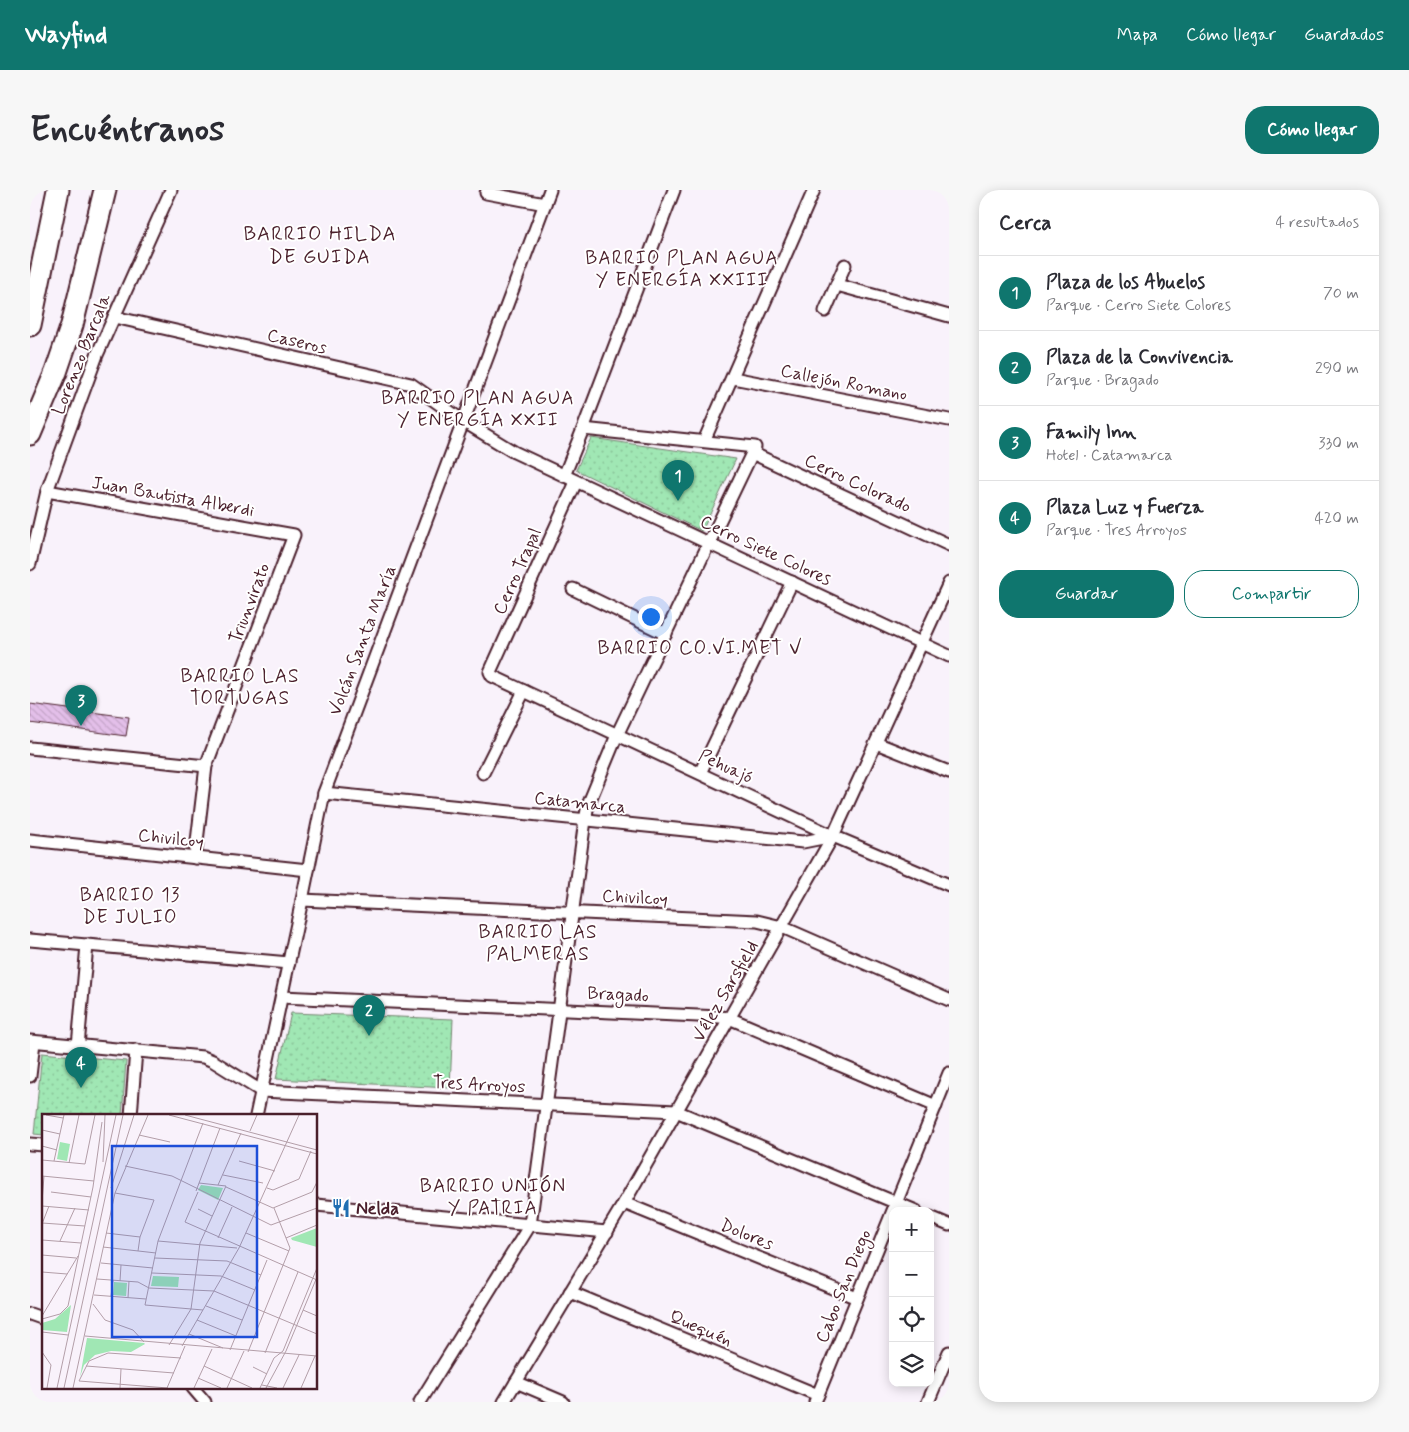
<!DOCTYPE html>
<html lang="es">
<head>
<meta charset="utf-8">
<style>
  :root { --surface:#fff; --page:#f7f7f7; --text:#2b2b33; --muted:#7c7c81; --line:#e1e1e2; --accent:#0f766e }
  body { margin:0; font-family:Mynerve,sans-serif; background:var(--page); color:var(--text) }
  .controls { position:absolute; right:15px; bottom:15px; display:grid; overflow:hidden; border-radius:10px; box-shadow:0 2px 12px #0003 }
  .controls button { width:45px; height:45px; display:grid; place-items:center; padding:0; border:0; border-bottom:1px solid var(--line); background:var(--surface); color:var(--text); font:25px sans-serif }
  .you { position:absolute; left:620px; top:426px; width:18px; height:18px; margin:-12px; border:4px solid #fff; border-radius:50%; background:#1a73e8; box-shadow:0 0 0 8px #1a73e833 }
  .badge { display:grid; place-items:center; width:32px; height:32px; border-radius:50%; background:var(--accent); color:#fff; font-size:16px; font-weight:700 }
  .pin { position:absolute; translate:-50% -41px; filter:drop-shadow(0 1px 2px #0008) }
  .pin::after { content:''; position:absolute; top:26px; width:18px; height:15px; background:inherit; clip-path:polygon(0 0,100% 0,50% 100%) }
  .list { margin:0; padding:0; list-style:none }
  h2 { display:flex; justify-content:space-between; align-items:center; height:65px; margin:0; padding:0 20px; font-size:21px }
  h2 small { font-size:16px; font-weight:400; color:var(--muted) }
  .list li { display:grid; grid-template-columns:32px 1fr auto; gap:15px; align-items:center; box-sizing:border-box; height:75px; padding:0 20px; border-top:1px solid var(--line) }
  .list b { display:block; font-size:19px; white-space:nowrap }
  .list p { margin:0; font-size:16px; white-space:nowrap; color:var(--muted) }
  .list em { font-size:16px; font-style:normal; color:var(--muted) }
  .actions { display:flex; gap:10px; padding:15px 20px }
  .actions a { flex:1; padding:11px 0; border:1px solid var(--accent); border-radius:20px; text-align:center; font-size:18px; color:var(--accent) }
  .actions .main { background:var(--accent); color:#fff }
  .icon { flex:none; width:28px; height:28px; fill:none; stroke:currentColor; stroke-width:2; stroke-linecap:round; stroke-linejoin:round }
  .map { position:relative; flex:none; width:919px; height:1212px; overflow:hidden; border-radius:20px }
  header { display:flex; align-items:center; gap:30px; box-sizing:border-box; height:70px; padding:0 25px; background:var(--accent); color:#fff }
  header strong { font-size:24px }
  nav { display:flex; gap:28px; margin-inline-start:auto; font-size:18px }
  .intro { display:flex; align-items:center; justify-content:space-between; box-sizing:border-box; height:120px; padding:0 30px }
  h1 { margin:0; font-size:35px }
  .button { padding:12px 22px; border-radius:20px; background:var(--accent); color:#fff; font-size:18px; font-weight:700 }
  main { display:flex; gap:30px; padding:0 30px }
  aside { flex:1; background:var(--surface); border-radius:20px; box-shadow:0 2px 12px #0003 }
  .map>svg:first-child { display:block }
  .park { fill:url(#park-dots); stroke:#758370 }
  .building { fill:url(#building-back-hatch); stroke:#4a1f2b }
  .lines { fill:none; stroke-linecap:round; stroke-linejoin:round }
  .minor-casing { stroke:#4a1f2b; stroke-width:15 }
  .motorway-casing { stroke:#4a1f2b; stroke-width:25 }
  .minor { stroke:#fff; stroke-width:11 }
  .motorway { stroke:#fff; stroke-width:21 }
  .labels { text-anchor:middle; stroke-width:4; stroke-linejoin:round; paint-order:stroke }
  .street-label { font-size:18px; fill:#4a1f2b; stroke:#fff }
  .poi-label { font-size:18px; font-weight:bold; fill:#4a1f2b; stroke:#fff; text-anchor:start }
  .neighbourhood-label { font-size:19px; letter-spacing:1px; fill:#4a1f2b; stroke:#fff }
  .quarter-label { font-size:20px; letter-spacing:1px; fill:#4a1f2b; stroke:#fff }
  .inset-road { fill:none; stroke:#b39ea8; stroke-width:1 }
  .view { fill:#1d4ed8; fill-opacity:0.15; stroke:#1d4ed8; stroke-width:2.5 }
  .inset-edge { fill:none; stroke:#4a1f2b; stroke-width:2.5 }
</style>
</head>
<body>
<header>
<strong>Wayfind</strong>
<nav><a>Mapa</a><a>Cómo llegar</a><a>Guardados</a></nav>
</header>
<div class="intro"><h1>Encuéntranos</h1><a class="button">Cómo llegar</a></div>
<main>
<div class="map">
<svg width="919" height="1212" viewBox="0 0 919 1212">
  <defs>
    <pattern id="park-dots" width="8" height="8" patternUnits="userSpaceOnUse" patternTransform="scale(1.25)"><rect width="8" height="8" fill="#a0e7b4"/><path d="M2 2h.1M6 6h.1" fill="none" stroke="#8bc69b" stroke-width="1.8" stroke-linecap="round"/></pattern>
    <pattern id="building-back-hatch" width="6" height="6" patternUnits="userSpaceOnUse" patternTransform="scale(1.25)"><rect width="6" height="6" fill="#e3bfe9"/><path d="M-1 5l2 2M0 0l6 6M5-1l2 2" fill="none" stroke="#c4a4c8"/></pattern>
  </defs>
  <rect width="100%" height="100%" fill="#f9f2fb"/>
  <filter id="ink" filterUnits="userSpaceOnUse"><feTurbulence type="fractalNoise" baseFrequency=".02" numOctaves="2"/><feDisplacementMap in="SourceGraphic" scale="10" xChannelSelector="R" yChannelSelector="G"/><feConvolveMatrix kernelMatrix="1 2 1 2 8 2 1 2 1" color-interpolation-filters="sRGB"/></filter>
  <g filter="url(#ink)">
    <g class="park">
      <path d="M561,248L706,269L672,341L546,280Z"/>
      <path d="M261,823L423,829L420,898L246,889Z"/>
      <path d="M12,863L96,871L92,926H14V945L4,944Z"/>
    </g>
    <path class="building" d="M0,514L99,527L96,546L0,533Z"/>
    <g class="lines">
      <g class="minor-casing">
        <g id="minor">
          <path d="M456,3L515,14"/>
          <path d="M807,95L919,126"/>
          <path d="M795,121L815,75"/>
          <path d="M84,127L381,194L433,231L484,262L919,466"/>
          <path d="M703,188L919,230"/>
          <path d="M674,251L784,0"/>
          <path d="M722,263L919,355"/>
          <path d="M534,286L553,239L644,0"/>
          <path d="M546,292L460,482L462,486L803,646L919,695"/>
          <path d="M17,301L264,345L176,576L165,668"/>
          <path d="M0,374L17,301L67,165L141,0"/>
          <path d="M543,399L636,444"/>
          <path d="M846,553L919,582"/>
          <path d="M0,558L176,576"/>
          <path d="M453,583L494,501"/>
          <path d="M670,583L762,392"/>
          <path d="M294,603L773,652L803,646"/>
          <path d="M0,650L278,680"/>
          <path d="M272,710L727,731L752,737L919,810"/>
          <path d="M0,750L259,773"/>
          <path d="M252,807L690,827L699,828L906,916"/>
          <path d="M0,851L173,867L183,871L231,901L646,921L886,1021"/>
          <path d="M48,856L57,755"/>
          <path d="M0,886L4,852"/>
          <path d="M101,926L106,860"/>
          <path d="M226,926L272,710L294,603L520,0"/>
          <path d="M0,954L14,955"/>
          <path d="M594,1013L827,1108"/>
          <path d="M286,1015L577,1042"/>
          <path d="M900,1027L919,1035"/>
          <path d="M540,1102L788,1205"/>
          <path d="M0,1124L14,1129"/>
          <path d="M486,1192L533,1212"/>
          <path d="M163,1198L175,1212"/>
          <path d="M390,1212L500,1035L555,630L558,615L587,545L725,257L553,239"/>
          <path d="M474,1212L594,1013L803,646L919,393"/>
          <path d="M785,1212L919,883"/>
          <path d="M898,1212L919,1162"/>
        </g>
      </g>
      <g class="motorway-casing">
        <g id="motorway">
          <path d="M0,135L28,0"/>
          <path d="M0,244L26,182L42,135L75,0"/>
        </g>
      </g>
      <use href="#minor" class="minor"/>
      <use href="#motorway" class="motorway"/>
    </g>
  </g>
  <defs>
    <g id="restaurant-bare" transform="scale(1.5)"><path d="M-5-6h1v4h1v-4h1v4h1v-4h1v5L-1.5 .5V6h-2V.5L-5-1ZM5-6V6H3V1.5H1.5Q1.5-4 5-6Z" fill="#1f6fb2" stroke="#fff" stroke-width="2.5" paint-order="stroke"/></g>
  </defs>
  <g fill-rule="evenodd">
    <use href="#restaurant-bare" x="311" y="1018"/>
  </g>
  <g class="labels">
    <g class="street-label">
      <text transform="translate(267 151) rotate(13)" y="6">Caseros</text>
      <text transform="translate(51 164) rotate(-68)" y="6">Lorenzo Barcala</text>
      <text transform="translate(814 192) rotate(11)" y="6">Callejón Romano</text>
      <text transform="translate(828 293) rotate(25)" y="6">Cerro Colorado</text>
      <text transform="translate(143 306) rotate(10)" y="6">Juan Bautista Alberdi</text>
      <text transform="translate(736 360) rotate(25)" y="6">Cerro Siete Colores</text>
      <text transform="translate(487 381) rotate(-66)" y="6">Cerro Trapal</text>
      <text transform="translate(219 413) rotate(-69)" y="6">Triunvirato</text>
      <text transform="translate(332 450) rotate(-69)" y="6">Volcán Santa María</text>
      <text transform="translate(696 576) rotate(25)" y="6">Pehuajó</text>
      <text transform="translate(550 612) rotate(6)" y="6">Catamarca</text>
      <text transform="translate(141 648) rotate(6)" y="6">Chivilcoy</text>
      <text transform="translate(605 707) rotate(3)" y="6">Chivilcoy</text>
      <text transform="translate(695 801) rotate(-60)" y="6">Vélez Sarsfield</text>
      <text transform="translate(588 804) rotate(3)" y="6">Bragado</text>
      <text transform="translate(449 894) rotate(3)" y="6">Tres Arroyos</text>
      <text transform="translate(717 1044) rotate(22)" y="6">Dolores</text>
      <text transform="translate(813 1096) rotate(-68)" y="6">Cabo San Diego</text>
      <text transform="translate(671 1138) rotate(23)" y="6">Quequén</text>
    </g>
    <g class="poi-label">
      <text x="326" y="1024">Nelda</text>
    </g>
    <g class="neighbourhood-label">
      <text x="652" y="74">BARRIO PLAN AGUA<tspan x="652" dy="22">Y ENERGÍA XXIII</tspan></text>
      <text x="448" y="214">BARRIO PLAN AGUA<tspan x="448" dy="22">Y ENERGÍA XXII</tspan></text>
      <text x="670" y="464">BARRIO CO.VI.MET V</text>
      <text x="210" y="492">BARRIO LAS<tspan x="210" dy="22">TORTUGAS</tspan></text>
      <text x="100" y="711">BARRIO 13<tspan x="100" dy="22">DE JULIO</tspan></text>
      <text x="508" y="748">BARRIO LAS<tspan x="508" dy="22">PALMERAS</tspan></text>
      <text x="463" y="1002">BARRIO UNIÓN<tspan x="463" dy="22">Y PATRIA</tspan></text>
    </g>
    <g class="quarter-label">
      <text x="290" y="50">BARRIO HILDA<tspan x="290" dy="23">DE GUIDA</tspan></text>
    </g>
  </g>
  <g transform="translate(12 924)">
    <rect width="275" height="275" fill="#f9f2fb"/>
    <path d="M18,28L28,30L25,47L15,45ZM159,71L181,74L176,86L156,76ZM275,114V133L250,126L249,124ZM111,162L137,163L136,173L109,172ZM72,168L85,169L84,182L71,181ZM29,191L25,218L0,216V209L13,205ZM45,224L102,229L103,230L89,238L69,237L53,241L42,251L38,263Z" fill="#a0e7b4"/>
    <path class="inset-road" d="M4,1L21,4M127,1L275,40M143,1L275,36M161,9L116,127L103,191L161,196M0,16L18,20M208,17L215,1M97,21L128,28M0,32L15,36M0,46L43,50L53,1M12,47L22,1M197,47L233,57M61,48L63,1M27,49L37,1M83,52L130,62L229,111L275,94M181,61L221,69M0,62L52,67M176,71L199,19M184,73L231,94L270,78L275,68M69,74L92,1M225,74L231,76L257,65L269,37M154,77L178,14M9,78L49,83M156,78L143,108L275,166M73,79L112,86L98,123L96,137M0,88L2,62M0,92L47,96M156,95L170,102M0,109L43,112M0,110L7,92M64,119L98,123M204,119L247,137M176,124L190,93M244,124L275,111M0,126L39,129M18,127L33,94M116,127L195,134M61,133L114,139M0,141L34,144M113,144L185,147L219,161M59,149L111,154M0,158L25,160M110,159L179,162L213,176M55,165L96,168L107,174L172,177L275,220M78,167L79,151M52,181L104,185M69,182L71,166M86,184L87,167M51,190L63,206L91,216L102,228M164,192L200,206M261,196L275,202M0,202L36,142M0,205L18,200L26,192L51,73L60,8M155,206L194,222M0,218L26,221M147,220L181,234M43,222L275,242M127,231L149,195L158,129L184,72L157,69M140,232L197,134L257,1M188,236L225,146M0,238L9,251L5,274M206,238L248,134L232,94M223,239L256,158M44,252L132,259M162,252L210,274M211,253L225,260M156,264L179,274M37,267L47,247L66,239L139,244M37,267L126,274M220,271L235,274M15,274L74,1M22,274L81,1M31,274L73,79L106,1M78,274L79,255M125,274L143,232M152,274L170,235M185,274L202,237M218,274L232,244L241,237L275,154M224,274L244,237L275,163M241,274L257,241M259,274L273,242"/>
    <path class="view" d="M70,32H215V223H70Z"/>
    <rect width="275" height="275" class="inset-edge"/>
  </g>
</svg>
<div class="controls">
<button>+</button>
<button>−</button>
<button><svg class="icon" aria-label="locate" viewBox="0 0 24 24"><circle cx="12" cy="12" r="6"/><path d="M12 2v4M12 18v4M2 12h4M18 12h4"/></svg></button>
<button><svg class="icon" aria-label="layers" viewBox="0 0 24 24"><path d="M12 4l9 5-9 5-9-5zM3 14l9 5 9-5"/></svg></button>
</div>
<div class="you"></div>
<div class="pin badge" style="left:648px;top:311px">1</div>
<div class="pin badge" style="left:339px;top:846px">2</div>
<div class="pin badge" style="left:51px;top:536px">3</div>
<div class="pin badge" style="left:51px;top:898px">4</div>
</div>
<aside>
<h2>Cerca<small>4 resultados</small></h2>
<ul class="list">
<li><span class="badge">1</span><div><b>Plaza de los Abuelos</b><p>Parque · Cerro Siete Colores</p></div><em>70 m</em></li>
<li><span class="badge">2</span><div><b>Plaza de la Convivencia</b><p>Parque · Bragado</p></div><em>290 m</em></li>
<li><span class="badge">3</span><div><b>Family Inn</b><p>Hotel · Catamarca</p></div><em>330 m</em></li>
<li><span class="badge">4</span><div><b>Plaza Luz y Fuerza</b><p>Parque · Tres Arroyos</p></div><em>420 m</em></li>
</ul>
<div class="actions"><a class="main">Guardar</a><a>Compartir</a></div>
</aside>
</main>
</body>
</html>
